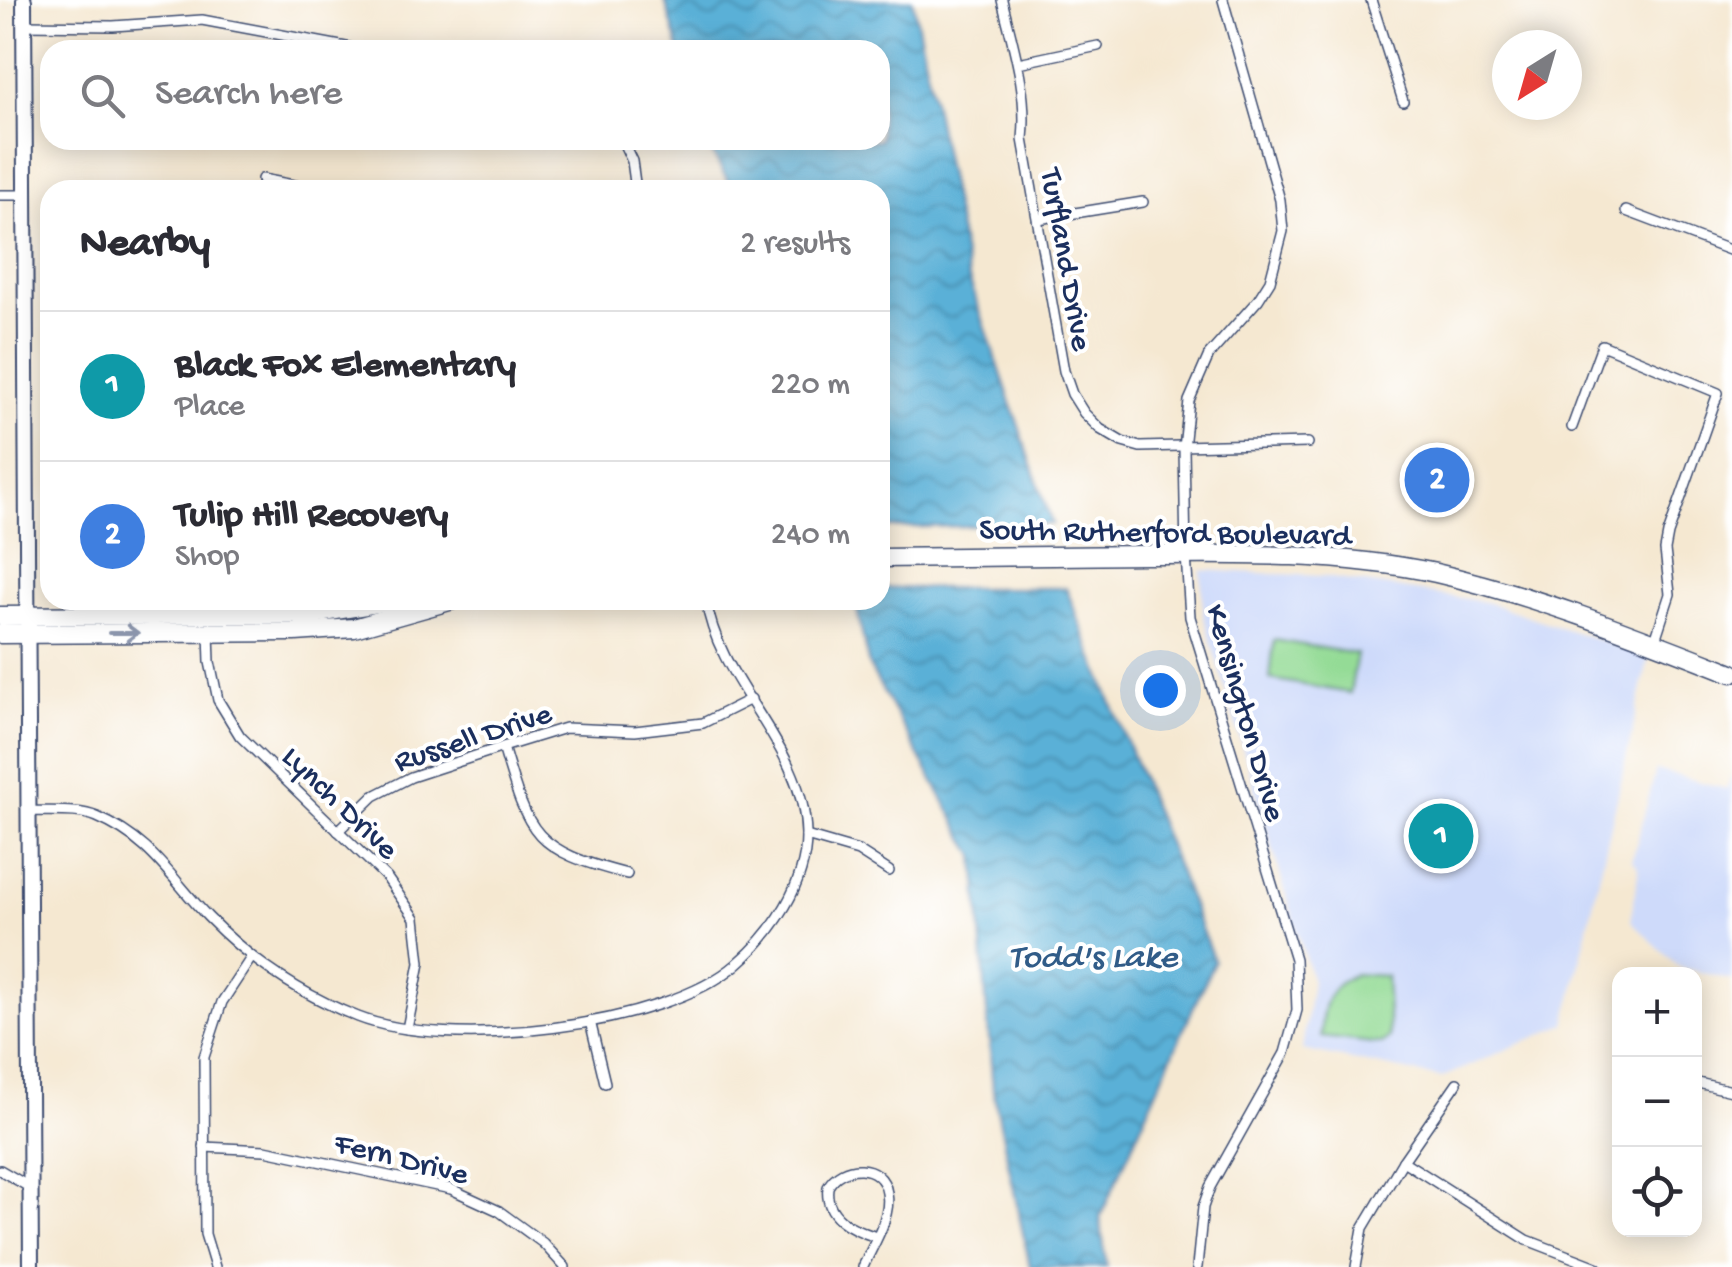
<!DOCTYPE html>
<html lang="en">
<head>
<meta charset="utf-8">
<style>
  :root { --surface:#fff; --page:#f2f2f3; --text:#2b2b33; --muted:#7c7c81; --line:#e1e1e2; --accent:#b5179e }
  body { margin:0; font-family:"Gochi Hand",sans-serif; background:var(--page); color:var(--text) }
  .controls { position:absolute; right:30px; bottom:30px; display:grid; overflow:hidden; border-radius:20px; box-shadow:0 5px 25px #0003 }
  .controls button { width:90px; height:90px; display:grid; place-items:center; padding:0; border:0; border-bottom:2px solid var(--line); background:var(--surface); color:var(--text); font:50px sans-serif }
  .compass { position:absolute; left:1492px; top:30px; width:90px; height:90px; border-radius:50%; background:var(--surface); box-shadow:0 5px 25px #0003; rotate:217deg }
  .you { position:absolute; left:1160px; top:690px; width:35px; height:35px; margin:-25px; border:8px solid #fff; border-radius:50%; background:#1a73e8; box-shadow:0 0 0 15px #1a73e833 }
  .badge { display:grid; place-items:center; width:65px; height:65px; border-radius:50%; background:var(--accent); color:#fff; font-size:32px; font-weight:700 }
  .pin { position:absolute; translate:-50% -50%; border:5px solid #fff; box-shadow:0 2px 10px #0006 }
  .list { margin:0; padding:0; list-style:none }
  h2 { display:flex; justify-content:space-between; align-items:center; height:130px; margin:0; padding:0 40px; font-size:42px }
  h2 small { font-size:32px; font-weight:400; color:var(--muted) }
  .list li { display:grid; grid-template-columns:65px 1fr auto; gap:30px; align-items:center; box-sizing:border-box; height:150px; padding:0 40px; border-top:2px solid var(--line) }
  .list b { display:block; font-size:38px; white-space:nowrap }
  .list p { margin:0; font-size:32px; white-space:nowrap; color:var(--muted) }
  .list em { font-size:32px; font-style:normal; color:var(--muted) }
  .icon { flex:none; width:55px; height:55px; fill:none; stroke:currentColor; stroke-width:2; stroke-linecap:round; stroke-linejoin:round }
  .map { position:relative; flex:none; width:1732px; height:1267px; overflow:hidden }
  .search { position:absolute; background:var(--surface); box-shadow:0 5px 25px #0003; left:40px; top:40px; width:850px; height:110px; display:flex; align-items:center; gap:25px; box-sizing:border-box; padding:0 35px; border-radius:30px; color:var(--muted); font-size:38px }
  .panel { position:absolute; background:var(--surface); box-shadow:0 5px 25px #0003; left:40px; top:180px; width:850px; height:430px; border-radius:30px }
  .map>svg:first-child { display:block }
  .built { fill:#cedafa }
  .pitch { fill:#94db96; stroke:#58857a; stroke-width:2.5 }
  .water { fill:url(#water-waves); stroke:#3a709a; stroke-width:2.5 }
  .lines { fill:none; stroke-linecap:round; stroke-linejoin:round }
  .street-casing { stroke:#3c4b6f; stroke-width:12 }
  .secondary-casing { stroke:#3c4b6f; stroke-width:18 }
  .highway-casing { stroke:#3c4b6f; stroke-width:21 }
  .street { stroke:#fff; stroke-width:9 }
  .secondary { stroke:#fff; stroke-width:14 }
  .highway { stroke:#fff; stroke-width:18 }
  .oneway { stroke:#8d97ae }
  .labels { text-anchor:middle; stroke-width:8; stroke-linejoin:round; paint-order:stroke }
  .street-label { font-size:32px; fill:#1b2f5e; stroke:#fff }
  .water-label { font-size:35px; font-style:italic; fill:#315c88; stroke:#fff }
</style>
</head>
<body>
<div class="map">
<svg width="1732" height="1267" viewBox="0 0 1732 1267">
  <defs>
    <pattern id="water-waves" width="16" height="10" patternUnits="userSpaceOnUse" patternTransform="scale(2.5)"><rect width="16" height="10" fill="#5ab0d7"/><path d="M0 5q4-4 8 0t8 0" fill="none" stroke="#4a90b2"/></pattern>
  </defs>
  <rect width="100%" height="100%" fill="#fff"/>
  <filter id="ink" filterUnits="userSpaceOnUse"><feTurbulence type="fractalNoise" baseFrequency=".01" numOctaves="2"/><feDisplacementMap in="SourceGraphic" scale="20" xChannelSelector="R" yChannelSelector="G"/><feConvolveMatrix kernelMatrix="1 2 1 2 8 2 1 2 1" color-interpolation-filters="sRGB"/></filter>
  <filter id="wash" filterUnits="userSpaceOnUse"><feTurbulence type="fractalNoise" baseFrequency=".0048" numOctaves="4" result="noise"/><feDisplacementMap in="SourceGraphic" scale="40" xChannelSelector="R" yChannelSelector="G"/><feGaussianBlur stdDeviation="2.25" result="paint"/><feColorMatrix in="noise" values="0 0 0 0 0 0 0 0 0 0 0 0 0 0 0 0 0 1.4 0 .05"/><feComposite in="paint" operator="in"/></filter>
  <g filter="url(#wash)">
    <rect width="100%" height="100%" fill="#f5e8d1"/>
    <g class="built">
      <path d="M1201,570L1320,576L1486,602L1649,657L1566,1024L1441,1078L1302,1050L1312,981L1203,615Z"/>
      <path d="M1656,770L1727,789L1732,774V980L1679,967L1631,921L1639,867L1632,860Z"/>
    </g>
    <g class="pitch">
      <path d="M1274,640L1357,654L1350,693L1270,679Z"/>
      <path d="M1355,974L1386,976L1389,1038L1382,1044L1321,1037C1321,1007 1326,987 1355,974Z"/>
    </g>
    <g class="water">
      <path d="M665,0H913L968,276L1052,524L880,528V190H733L705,140H880V50H679Z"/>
      <path d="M880,588H1066L1214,961L1100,1218L1107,1267H1030L993,1090L975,856L869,666L855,600H880Z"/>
    </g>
  </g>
  <g filter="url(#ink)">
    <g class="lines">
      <g class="street-casing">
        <g id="street">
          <path d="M1002,0C1013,46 1028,91 1023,139L1064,371L1072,394L1084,413L1100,429L1122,442L1140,447L1308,443"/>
          <path d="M1371,0L1403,101"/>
          <path d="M24,25L113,26L202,20L362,50"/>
          <path d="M1018,63L1098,46"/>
          <path d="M622,140L632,161L636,190"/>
          <path d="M262,179L319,190"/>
          <path d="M0,195H24"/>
          <path d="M1626,211L1732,251"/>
          <path d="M1038,219L1143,202"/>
          <path d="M1572,427L1602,345L1718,393L1668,534L1665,550L1670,594L1654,643"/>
          <path d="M209,632L210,662L218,700L240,736L387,878L415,918L420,963L407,1029"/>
          <path d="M503,747C529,836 534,850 627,874"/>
          <path d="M30,811C50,812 79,809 97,817C151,840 170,877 208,917C250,960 302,995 358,1017C447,1052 664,1028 737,964C773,933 807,884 806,834C804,744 719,686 706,600"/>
          <path d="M338,831L374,796L411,777L503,747L565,728L635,731L703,723L751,699"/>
          <path d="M806,836L858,851L889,871"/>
          <path d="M590,1021L605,1083"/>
          <path d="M1694,1082L1732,1091"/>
          <path d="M204,1147L265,1150L451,1189L499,1211L543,1243L565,1267"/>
          <path d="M1403,1161L1527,1240L1597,1267"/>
          <path d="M0,1170L31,1188"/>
          <path d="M215,1267L205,1234L204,1057L222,1002L251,958"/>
          <path d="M863,1267C872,1246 892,1217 887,1193C882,1161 841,1163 828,1187C824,1217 852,1229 876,1237"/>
          <path d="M1197,1267L1203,1207L1210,1187L1285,1053L1297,1010L1295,959L1190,617L1186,555L1184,448L1189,401L1209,355L1258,300L1270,281L1283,231L1280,200L1223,0"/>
          <path d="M1356,1267L1363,1228L1403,1161L1457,1083"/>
        </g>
      </g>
      <g class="secondary-casing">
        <path id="secondary" d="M24,0L31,1267"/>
      </g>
      <g class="highway-casing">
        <g id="highway">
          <path d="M880,558C969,557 1058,556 1147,555C1243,554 1342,553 1436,573C1537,596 1635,635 1732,673"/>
          <path d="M0,616L314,614L396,600"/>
          <path d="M0,634L295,632L354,628L453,600"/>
        </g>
      </g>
      <use href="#street" class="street"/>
      <use href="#secondary" class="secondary"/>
      <use href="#highway" class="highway"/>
    </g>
    <defs><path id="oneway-shaft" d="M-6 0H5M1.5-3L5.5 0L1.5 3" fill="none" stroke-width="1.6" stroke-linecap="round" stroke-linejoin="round" transform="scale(2.5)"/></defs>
    <use class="oneway" href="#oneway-shaft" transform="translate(124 633)"/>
  </g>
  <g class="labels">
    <g class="street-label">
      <text transform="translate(1069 259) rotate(80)" y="11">Turfland Drive</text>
      <text transform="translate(1165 530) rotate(1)" y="11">South Rutherford Boulevard</text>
      <text transform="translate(1248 712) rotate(74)" y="11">Kensington Drive</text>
      <text transform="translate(472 735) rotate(-18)" y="11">Russell Drive</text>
      <text transform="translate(342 801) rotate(44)" y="11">Lynch Drive</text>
      <text transform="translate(402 1156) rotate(14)" y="11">Fern Drive</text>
    </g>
    <g class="water-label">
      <text x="1093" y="966">Todd's Lake</text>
    </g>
  </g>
</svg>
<div class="controls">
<button>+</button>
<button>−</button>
<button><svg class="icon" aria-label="locate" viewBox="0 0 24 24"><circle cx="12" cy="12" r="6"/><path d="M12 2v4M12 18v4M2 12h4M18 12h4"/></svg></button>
</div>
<svg class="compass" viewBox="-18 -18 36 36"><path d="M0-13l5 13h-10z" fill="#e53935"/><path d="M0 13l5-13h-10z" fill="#7c7c81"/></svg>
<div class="you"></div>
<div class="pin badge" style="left:1441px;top:836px;background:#0f9aa8">1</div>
<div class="pin badge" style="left:1437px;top:480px;background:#3f7fe0">2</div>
<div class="search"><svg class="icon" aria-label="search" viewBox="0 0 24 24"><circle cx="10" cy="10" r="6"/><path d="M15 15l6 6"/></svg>Search here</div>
<section class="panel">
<h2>Nearby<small>2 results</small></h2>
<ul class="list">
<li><span class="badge" style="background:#0f9aa8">1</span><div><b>Black Fox Elementary</b><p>Place</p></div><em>220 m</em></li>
<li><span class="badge" style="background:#3f7fe0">2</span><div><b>Tulip Hill Recovery</b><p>Shop</p></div><em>240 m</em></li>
</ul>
</section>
</div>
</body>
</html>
